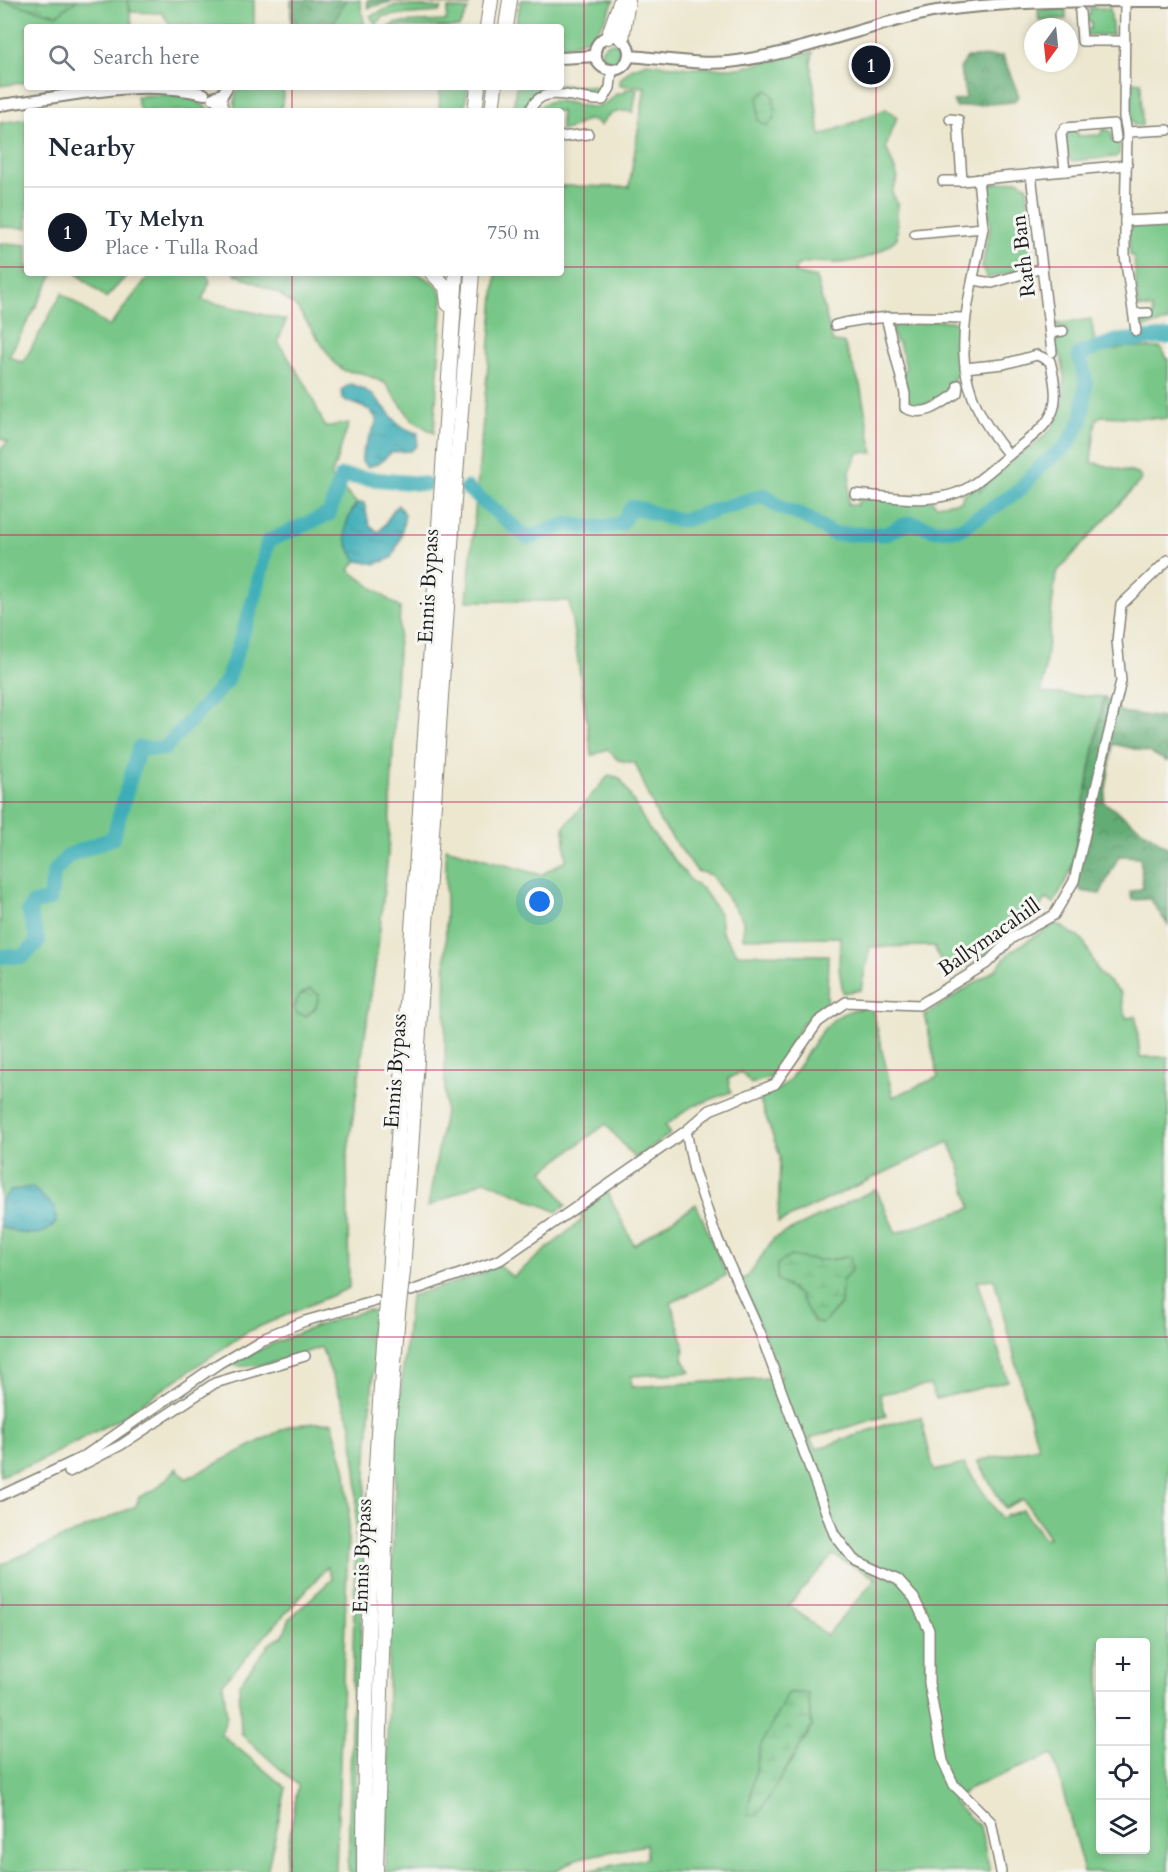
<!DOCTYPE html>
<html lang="en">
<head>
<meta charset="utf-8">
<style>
  :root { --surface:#fff; --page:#f6f6f7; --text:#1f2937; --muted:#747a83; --line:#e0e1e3; --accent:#111827 }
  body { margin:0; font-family:Cardo,serif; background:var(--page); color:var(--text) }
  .controls { position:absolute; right:18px; bottom:18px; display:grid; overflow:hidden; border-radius:6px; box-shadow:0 3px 9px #0003 }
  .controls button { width:54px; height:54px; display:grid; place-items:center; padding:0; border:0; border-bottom:2px solid var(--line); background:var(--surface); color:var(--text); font:30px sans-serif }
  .compass { position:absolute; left:1024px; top:18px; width:54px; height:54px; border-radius:50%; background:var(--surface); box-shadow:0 3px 9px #0003; rotate:195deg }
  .you { position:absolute; left:540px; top:902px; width:21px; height:21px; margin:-15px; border:4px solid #fff; border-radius:50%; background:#1a73e8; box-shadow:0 0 0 9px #1a73e833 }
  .badge { display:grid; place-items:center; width:39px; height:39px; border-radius:50%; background:var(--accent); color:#fff; font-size:20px; font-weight:700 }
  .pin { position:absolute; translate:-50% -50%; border:3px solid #fff; box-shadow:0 2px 6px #0006 }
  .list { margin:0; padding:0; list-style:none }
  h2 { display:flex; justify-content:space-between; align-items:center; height:78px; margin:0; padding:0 24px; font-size:26px }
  h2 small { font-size:20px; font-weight:400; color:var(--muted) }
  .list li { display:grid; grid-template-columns:39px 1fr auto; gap:18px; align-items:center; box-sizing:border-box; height:90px; padding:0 24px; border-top:2px solid var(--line) }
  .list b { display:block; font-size:22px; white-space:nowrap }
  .list p { margin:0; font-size:20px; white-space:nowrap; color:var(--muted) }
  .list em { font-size:20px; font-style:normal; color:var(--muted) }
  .icon { flex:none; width:33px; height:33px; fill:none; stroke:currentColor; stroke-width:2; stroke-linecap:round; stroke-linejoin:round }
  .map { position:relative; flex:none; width:1168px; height:1872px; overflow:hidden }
  .search { position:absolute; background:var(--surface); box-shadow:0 3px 9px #0003; left:24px; top:24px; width:540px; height:66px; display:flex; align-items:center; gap:15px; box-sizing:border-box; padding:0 21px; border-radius:6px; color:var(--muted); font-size:22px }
  .panel { position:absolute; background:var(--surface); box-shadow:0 3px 9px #0003; left:24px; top:108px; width:540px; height:168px; border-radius:6px }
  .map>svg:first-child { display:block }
  .green { fill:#78c788; stroke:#4a7252; stroke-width:1.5; fill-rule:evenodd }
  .forest { fill:url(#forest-crowns); stroke:#3f6448; stroke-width:1.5 }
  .wetland { fill:url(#wetland-marsh); stroke:#4a7252; stroke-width:1.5 }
  .water { fill:url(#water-ripples); stroke:#2c656a; stroke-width:1.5 }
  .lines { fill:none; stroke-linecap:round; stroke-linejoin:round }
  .river { stroke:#3daeb7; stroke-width:15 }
  .minor-casing { stroke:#848276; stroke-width:12 }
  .major-casing { stroke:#848276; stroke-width:14 }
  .highway-casing { stroke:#848276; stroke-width:16 }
  .minor { stroke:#fff; stroke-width:9 }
  .major { stroke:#fff; stroke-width:10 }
  .highway { stroke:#fff; stroke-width:14 }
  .highway-bridge-casing { stroke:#848276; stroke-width:16; stroke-linecap:butt }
  .highway-bridge { stroke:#fff; stroke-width:14 }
  .grid { fill:none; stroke:#c2185b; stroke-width:1.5; stroke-opacity:0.55 }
  .labels { text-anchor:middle; stroke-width:6; stroke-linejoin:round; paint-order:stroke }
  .street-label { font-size:21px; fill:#1c1c1c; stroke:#f6f6f2 }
</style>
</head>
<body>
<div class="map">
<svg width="1168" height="1872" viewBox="0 0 1168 1872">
  <defs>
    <pattern id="forest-crowns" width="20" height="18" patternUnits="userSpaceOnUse" patternTransform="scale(1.5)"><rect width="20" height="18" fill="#62ac74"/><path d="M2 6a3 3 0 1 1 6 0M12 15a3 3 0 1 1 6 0" fill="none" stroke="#508b5e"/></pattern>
    <pattern id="wetland-marsh" width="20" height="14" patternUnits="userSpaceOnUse" patternTransform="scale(1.5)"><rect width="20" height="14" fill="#78c788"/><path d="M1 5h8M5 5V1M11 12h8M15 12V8" fill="none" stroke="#67aa75"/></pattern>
    <pattern id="water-ripples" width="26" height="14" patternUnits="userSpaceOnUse" patternTransform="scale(1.5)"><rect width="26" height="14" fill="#3daeb7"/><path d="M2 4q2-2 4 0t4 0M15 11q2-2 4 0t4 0" fill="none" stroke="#328d94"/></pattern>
  </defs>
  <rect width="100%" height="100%" fill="#f6f6f2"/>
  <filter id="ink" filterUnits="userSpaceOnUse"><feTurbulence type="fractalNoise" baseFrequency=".0167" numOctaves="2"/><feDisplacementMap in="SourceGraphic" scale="12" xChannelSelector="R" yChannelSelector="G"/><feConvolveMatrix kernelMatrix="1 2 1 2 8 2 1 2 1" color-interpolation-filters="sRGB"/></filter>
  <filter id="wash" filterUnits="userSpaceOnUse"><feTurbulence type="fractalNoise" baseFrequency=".008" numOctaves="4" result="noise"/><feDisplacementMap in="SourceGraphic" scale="24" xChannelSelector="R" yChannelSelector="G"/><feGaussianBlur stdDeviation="1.35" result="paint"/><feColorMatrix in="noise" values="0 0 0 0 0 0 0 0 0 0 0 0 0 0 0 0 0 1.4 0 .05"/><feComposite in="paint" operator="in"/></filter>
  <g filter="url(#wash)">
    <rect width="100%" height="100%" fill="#ede7cf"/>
    <g class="green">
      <path d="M0,0H127L133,27H27V82L0,86Z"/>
      <path d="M128,0H254V27L171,26L162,13L131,12Z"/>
      <path d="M346,0H360L365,27H318L335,20Z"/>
      <path d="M521,0H614C605,25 589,46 561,45V27H515Z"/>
      <path d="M396,5L441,8L439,12L383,16L376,25L370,16Z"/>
      <path d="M448,8L468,10L459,27H389L395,23L446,21Z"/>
      <path d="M1066,8V19L1039,20L1038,10Z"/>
      <path d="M1090,8H1110L1113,35H1087L1086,29H1091V22L1085,21L1084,15H1090Z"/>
      <circle cx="612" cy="54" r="11"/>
      <path d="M813,52L811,63L820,136L886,109L897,117L886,147L898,178L892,192L897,203V238C878,257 859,262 833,263C819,263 808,260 796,266L795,273L816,278L833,342L844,343L860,385L873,453L859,452L850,471L848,505H857L859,500L864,498L932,500L936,505L962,501L963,494L985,482L979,492C1019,438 1077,448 1062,361C1062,356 1057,351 1055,345L1059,338L1068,336L1065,328L1058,329L1054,324L1091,319L1095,343L1085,345L1087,355L1127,347L1161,348L1168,360V419L1101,416L1096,420L1091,462L1138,474L1142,479L1056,573L1042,693L1104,697L1071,871L1054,903L1045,899L1036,913L1003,932L985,955L947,977L934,946L870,947L861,990L843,993L839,968L840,937L743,938V920L711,875L697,871L659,820L635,763L618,760L607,749L592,756L569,601H467L496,273H561V186L629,187L645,87L619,85L621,78L631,69L647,63L689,68H739Z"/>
      <path d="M1132,82H1141L1142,126L1134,125L1131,121Z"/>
      <path d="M561,85L600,87L599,93L594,97C570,92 535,79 525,111H513L516,87Z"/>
      <path d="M242,87H284L281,111H234L236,93Z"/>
      <path d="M440,87H468L464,111H439Z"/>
      <path d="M626,89H637L633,112C620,110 606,112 601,126L595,121L586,120L574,127L561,131V111H536C557,82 590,128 617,93H625Z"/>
      <path d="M177,94L198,102L211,111H140L136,96Z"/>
      <path d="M27,119V228L0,227V123Z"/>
      <path d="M1104,128L1112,133V141H1120L1119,154L1115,157L1072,161L1068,158L1065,138L1069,131L1077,130L1078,136L1100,135Z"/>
      <path d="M1018,180L1027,186L1029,209L1025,212L1027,235L1031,236L1033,262L1026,269L987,278L982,267L990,227L987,190L992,184Z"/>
      <path d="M1168,224V322L1141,328L1139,324L1142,318L1153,316L1152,309L1138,307L1134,257L1130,255L1128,232L1134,225Z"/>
      <path d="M0,243L27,245V273H54L9,356L23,363L62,293L109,327L151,273H206L210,282L202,300L286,320L278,342L307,386L325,427L349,423L331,477L357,503C343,522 343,542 357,561L349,570L400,608L388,854L378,947L347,1158L349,1288L247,1332L117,1420L38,1462L0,1476V450L8,442L0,438Z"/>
      <path d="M76,273H129L106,298Z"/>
      <path d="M233,273H417L436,284L443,297L434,433L412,420L385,383L362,373L345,371L335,364L298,309L278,293Z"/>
      <path d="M898,320L951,321L957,324L960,330L961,375L953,378L954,385L942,399L939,397L921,406V409L909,406L903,372L906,367L899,343L895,341L892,330Z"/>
      <path d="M609,775L620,778L649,829L692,882L704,890L720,915L722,933L738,954L828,955L827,1002L803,1023L772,1077L751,1084L741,1072L728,1079L731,1092L691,1107L665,1126L670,1134L635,1159L606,1124L543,1171L566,1205L557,1212L485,1180L428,1207L445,1111L446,848L541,875L566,860L564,827Z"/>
      <path d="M1056,923L1083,940L1099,973L1120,992L1126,1018L1136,1016L1140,1057H1168V1872H1084L1053,1754L970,1788L953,1802L980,1827L990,1872H582L647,1858L646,1845L579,1858L553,1872H386L388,1672L397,1433L410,1296L476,1276L498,1265L513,1277L583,1219L576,1213L607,1191L634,1245L696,1204L727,1275L671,1303L684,1344L683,1359L691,1372L632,1376L631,1387L781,1377L741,1280L748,1276L774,1238L876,1189L896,1233L971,1208L960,1167L949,1142L778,1223L780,1156L758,1095C765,1093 774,1092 780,1088C788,1083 793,1075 798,1067C820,1035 828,1009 872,1007L893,1097L938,1077L925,1015L995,970L1010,952ZM994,1279L1038,1447L977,1461L1005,1508L1023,1499L1049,1537L1045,1539L1022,1510L1001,1518L964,1464L934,1471L921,1417L888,1424L816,1449L810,1438L886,1416L880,1394L930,1385L936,1399L1008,1381L977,1281ZM833,1555L876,1578L827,1635L789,1605ZM1100,1642H1146V1850H1100Z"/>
      <path d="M367,1310L378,1311L366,1471L356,1780V1872H348L357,1480L351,1424L321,1347C291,1357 261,1371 229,1365C274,1341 318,1324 367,1310Z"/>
      <path d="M332,1422L346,1471L349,1510L336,1872H284L298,1785L241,1734L239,1684L270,1643L283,1636L290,1618L332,1579L327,1567L223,1683L227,1716L221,1734L286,1788L267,1872H0V1565L136,1506L139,1497L156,1489L177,1468L186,1479L291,1425Z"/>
    </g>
    <g class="forest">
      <path d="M291,0H346L335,21L318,27H291Z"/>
      <path d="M367,0H470L469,6L394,1L368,8Z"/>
      <path d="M1003,56L1019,96L1013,102L956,107L953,101L966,98L960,69L967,57Z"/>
      <path d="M1104,697L1122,712L1168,719V762L1151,753L1113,744L1104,802L1168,848V925L1150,899L1132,900L1130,892L1143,888L1140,857L1119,856L1100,894L1081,891L1071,871Z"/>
    </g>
    <g class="wetland">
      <path d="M0,0H77L57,15Z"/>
      <path d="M767,90L774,96L775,117L767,126L758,120V97Z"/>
      <path d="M310,989L319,995L316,1007L307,1016L297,1013L294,1007L300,995Z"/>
      <path d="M791,1256C813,1261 829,1262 850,1256L852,1269L842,1281L841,1304L823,1323L814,1322L799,1295L777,1280V1264Z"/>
      <path d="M788,1693H808L812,1727L758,1815H747L760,1747Z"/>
    </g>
    <g class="water">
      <path d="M350,384C388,394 385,426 418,433L417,445L411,451L392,452L378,464L368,467L362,462C360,448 373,434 377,420L370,410L342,399L341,390Z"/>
      <path d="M357,503H364L369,524L378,532C390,523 388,513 398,505L405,514L401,537L392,558L376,564L357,561C341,540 342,524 357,503Z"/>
      <path d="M32,1187L55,1208L56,1223C42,1241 18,1233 0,1226L1,1200L12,1190Z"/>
    </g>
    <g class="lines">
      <g class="river">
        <path d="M467,488L528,538L567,524L596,528L621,524L632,507C650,510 667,520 684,520L765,495L779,507L804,516L833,534H887L901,526L912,523L936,530L960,529L1017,492L1041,466L1068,444L1082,419L1086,382L1079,354L1116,341L1168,337"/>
        <path d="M0,956L22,957L38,942L29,911L33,904L50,899L54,872L69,855L113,838L139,748L164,749L227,681L255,596L268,541L329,514L342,476L425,484"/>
      </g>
    </g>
  </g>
  <g filter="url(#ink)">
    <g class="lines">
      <g class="minor-casing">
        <g id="minor">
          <path d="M1125,1L1124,117L1127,132L1168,130"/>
          <path d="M1080,12L1082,41H1125"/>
          <path d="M530,111C541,80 580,102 603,100L610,88L612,70"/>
          <path d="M950,119L958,120L962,181L1127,165"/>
          <path d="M1127,132L1125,221L1168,219"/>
          <path d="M561,137L588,134"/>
          <path d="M1065,171L1061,134L1065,128L1114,124L1116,138"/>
          <path d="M1031,174L1052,352"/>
          <path d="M943,181H962"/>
          <path d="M1125,221V256L1136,331"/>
          <path d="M915,234L983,228L978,179"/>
          <path d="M974,280L992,283L1042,268"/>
          <path d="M1134,314L1148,313"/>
          <path d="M886,317L905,394V408C925,418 941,404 957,393L958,385"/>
          <path d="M835,325C878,314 920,317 964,318"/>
          <path d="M1050,333L1063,331"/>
          <path d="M965,368L1004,364L1037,355L1050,361C1064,417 1050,422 1009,455"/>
          <path d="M855,494C890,497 938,506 969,487C983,478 996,466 1009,455C940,375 966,321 983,228"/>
          <path d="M686,1131L694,1171L715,1233L761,1335L834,1534L854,1560L898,1580L914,1598L929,1630V1683L943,1761L954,1785L991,1822L1001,1872"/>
          <path d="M411,1291L500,1260L686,1131L710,1110L775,1084L818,1022L846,1002L919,1005L986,964L1012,938L1054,915L1074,881L1121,681L1117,641L1121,605L1168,560"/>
          <path d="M69,1472L121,1445L215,1383L305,1356"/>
          <path d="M0,1496L83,1457L218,1364L260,1339L305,1321L376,1301"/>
        </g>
      </g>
      <g class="major-casing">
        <g id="major">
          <circle cx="612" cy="53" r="17"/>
          <path d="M629,56C661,58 697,65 729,62C801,54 867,24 937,11C1013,0 1091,1 1168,1"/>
          <path d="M561,58L596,56"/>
          <path d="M213,98L222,95L227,87"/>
          <path d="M0,105C66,97 139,78 204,94"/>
        </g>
      </g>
      <g class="highway-casing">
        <g id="highway">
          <path d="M487,27L491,0"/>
          <path d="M506,27L510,0"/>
          <path d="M608,37L621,0"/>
          <path d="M622,39L628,0"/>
          <path d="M219,97L222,111"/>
          <path d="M475,111L478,87"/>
          <path d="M492,111L495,87"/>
          <path d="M432,273L446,287L448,304"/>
          <path d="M403,1272L454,500L472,273"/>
          <path d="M389,1273L456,273"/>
          <path d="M364,1872C364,1687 372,1501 386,1316"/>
          <path d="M376,1872L388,1438L398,1313"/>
        </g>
      </g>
      <use href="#minor" class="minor"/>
      <use href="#major" class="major"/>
      <use href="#highway" class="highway"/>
      <g class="highway-bridge-casing">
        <g id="highway-bridge">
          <path d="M398,1313L403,1272"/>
          <path d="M386,1316L389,1273"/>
        </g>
      </g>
      <use href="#highway-bridge" class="highway-bridge"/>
    </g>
  </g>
  <path class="grid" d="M292,0V27M584,0V1872M876,0V1872M292,87V111M0,267H27M561,267H1168M292,273V1872M0,535H1168M0,802H1168M0,1070H1168M0,1337H1168M0,1605H1168"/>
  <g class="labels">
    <g class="street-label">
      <text transform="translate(1023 256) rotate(-97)" y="7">Rath Ban</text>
      <text transform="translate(428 586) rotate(-87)" y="7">Ennis Bypass</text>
      <text transform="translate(989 937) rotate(-35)" y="7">Ballymacahill</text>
      <text transform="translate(395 1071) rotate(-86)" y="7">Ennis Bypass</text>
      <text transform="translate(362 1556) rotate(-88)" y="7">Ennis Bypass</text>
    </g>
  </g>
</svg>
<div class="controls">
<button>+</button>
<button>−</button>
<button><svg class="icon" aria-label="locate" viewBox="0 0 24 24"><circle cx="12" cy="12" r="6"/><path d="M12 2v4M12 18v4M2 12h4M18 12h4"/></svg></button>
<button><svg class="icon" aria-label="layers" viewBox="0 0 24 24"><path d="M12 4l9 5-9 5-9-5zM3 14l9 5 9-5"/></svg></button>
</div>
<svg class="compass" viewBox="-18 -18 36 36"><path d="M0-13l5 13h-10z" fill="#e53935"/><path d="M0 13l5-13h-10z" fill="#747a83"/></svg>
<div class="you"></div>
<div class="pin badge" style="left:871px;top:65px">1</div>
<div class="search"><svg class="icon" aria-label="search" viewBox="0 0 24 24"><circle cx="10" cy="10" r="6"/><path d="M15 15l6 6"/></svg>Search here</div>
<section class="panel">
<h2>Nearby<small></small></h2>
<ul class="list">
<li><span class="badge">1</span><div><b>Ty Melyn</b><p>Place · Tulla Road</p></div><em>750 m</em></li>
</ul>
</section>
</div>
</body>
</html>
